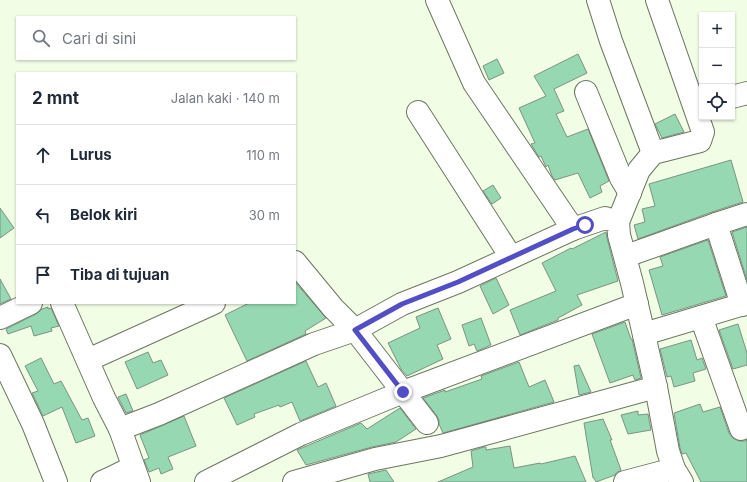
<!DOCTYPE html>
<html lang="id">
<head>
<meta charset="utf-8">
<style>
  :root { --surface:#fff; --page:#f2f2f3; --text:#1f2937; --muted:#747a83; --line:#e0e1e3 }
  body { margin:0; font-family:Inter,sans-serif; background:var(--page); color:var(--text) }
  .controls { position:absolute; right:12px; top:12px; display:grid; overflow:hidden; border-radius:0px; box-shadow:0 1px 3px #0004 }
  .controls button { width:36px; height:36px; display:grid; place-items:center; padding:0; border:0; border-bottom:1px solid var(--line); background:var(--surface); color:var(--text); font:20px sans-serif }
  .stop { position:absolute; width:12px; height:12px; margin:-9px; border:3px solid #524fc6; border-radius:50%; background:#fff }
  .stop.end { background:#524fc6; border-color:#fff; box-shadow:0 1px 4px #0008 }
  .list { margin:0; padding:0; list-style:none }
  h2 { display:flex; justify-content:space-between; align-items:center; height:52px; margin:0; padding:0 16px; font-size:17px }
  h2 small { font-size:13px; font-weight:400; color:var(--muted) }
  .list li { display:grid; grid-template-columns:26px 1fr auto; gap:12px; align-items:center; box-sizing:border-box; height:60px; padding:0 16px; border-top:1px solid var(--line) }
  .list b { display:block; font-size:15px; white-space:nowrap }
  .list em { font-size:13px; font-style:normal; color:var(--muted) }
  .icon { flex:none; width:22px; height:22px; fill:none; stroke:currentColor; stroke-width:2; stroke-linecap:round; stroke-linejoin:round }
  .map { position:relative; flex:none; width:747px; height:482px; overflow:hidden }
  .search { position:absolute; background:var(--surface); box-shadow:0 1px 3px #0004; left:16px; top:16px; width:280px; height:44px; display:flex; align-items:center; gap:10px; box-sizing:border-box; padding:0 14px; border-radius:0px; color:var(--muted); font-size:15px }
  .panel { position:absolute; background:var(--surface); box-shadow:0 1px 3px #0004; left:16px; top:72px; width:280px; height:232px; border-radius:0px }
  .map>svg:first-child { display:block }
  .building { fill:#95d8b2; stroke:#7c9385 }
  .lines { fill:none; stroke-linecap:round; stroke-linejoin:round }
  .minor-casing { stroke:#6c7661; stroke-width:24 }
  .minor { stroke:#fff; stroke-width:22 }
  .route { stroke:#524fc6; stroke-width:5 }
</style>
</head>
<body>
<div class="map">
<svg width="747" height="482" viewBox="0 0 747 482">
  <rect width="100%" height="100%" fill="#f1fde5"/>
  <g class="building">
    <path d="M578,54L587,73L554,89L564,111L556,114L567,137L588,129L609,181L600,186L602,192L590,198L578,173L555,180L552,176L548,165L546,167L541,156L539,157L531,144L535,143L519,108L546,96L534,76Z"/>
    <path d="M497,59L504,73L489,80L483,66Z"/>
    <path d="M675,114L684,132L662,138L655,124Z"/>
    <path d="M731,160L743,202L712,212L638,239L634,225L645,222L642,209L655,206L649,184Z"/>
    <path d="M493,185L501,198L492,204L483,191Z"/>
    <path d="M0,208L14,228L0,238Z"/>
    <path d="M747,227V280L732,232Z"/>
    <path d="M606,232L607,238L618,281L577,295L582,305L558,318V320L520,335L510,310L556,291L542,263L571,248L572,249Z"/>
    <path d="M708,240L726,296L662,315L649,270L663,266L660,257Z"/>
    <path d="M496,278L509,305L493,314L480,286Z"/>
    <path d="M0,279L11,299L0,304Z"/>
    <path d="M295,282L326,318L305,331L306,334L247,361L225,315L249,303H295Z"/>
    <path d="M48,307V309L51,308L59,326L51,328L52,331L34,336L31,326L8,334L6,329L36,314L42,309Z"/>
    <path d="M438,308L451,339L437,345L443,359L407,376L401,369L388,343L420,328L416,317Z"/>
    <path d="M481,318L491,345L477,351L474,344L469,346L462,325Z"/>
    <path d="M625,322L631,339H632L641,378L635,380L633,375L610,383L592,334Z"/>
    <path d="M738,324L747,353V365L733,369L719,330Z"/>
    <path d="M691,340L697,360L702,358L706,369L693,373L695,381L674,387L671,376L667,377L660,349Z"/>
    <path d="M148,352L153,363L161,360L168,375L137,389L125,362Z"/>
    <path d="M41,358L54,384L61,381L82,420L88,418L95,436L76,443L62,407L43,416L32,393L38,391L25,366Z"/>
    <path d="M306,361L318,387L326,383L336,406L300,421L292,402L280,407L279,405L254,414L255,417L237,425L224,398Z"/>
    <path d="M519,362L529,387L545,380L554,402L443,433L439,424V421L437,416L423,398L445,390V392L482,379L481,376Z"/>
    <path d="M579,365L591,392L579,395L574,366Z"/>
    <path d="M126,394L133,411L126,413L118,397Z"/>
    <path d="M700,404L703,412L720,407L729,433L733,438L739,441H745L747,440V482H701L686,453L682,454L680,448L674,413Z"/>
    <path d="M400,408L416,429L396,442L372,447L306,465L297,450L361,423L367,429Z"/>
    <path d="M638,411V415L648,414L651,430L628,434L621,415Z"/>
    <path d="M184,416L196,446L168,457L173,469L161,474L159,468L149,472L144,460L149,458L140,435Z"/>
    <path d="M603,419L612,440H610L621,470L616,473L615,475L596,482L594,478H593L584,423Z"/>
    <path d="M510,446L514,468L540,463L541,464L575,456L586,482H438L473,467L471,451L484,447H486V450Z"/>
    <path d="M386,470L394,482H370L368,474Z"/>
  </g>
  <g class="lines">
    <g class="minor-casing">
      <g id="minor">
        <path d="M437,0L474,83L573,229"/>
        <path d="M598,0L611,41L653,153"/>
        <path d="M586,92L621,178L630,193"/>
        <path d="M732,97L747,93"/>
        <path d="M418,112L511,257"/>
        <path d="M618,222L639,170L653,153L700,141L703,132L657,0"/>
        <path d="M716,224L742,305"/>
        <path d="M626,256L716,224L747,214"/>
        <path d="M295,262L333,308L355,330L427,423"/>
        <path d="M62,303L104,398L120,429L159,414L314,344L355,330L402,304L458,282L573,229L605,218L618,222L619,235L632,283L656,387L668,451L674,469L682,482"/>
        <path d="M701,317L741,429"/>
        <path d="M0,318L31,303"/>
        <path d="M644,334L747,303"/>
        <path d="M0,355L33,424L56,482"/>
        <path d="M88,360L214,303"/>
        <path d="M120,429L139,482"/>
        <path d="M102,482L111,478L133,467"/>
        <path d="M206,482L301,434L403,392L637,304"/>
        <path d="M294,482L375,459L441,446L656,387"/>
        <path d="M625,482L674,469"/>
      </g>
    </g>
    <use href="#minor" class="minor"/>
  </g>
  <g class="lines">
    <path class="route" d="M403,392L355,330L402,304L458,282L573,229L585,225"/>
  </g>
</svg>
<div class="controls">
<button>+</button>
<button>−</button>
<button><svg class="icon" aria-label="locate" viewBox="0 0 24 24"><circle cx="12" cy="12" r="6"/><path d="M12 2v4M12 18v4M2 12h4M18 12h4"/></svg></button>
</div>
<div class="stop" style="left:585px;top:225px"></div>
<div class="stop end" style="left:403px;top:392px"></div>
<div class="search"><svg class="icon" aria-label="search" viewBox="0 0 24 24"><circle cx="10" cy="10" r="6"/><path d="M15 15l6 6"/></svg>Cari di sini</div>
<section class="panel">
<h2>2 mnt<small>Jalan kaki · 140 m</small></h2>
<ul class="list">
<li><svg class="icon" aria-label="ahead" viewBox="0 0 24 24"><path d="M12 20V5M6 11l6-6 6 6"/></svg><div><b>Lurus</b></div><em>110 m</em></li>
<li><svg class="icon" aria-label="left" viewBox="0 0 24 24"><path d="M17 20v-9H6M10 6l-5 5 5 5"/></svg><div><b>Belok kiri</b></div><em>30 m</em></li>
<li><svg class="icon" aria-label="arrive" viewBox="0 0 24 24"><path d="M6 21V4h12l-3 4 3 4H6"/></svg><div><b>Tiba di tujuan</b></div></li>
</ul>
</section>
</div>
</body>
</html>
